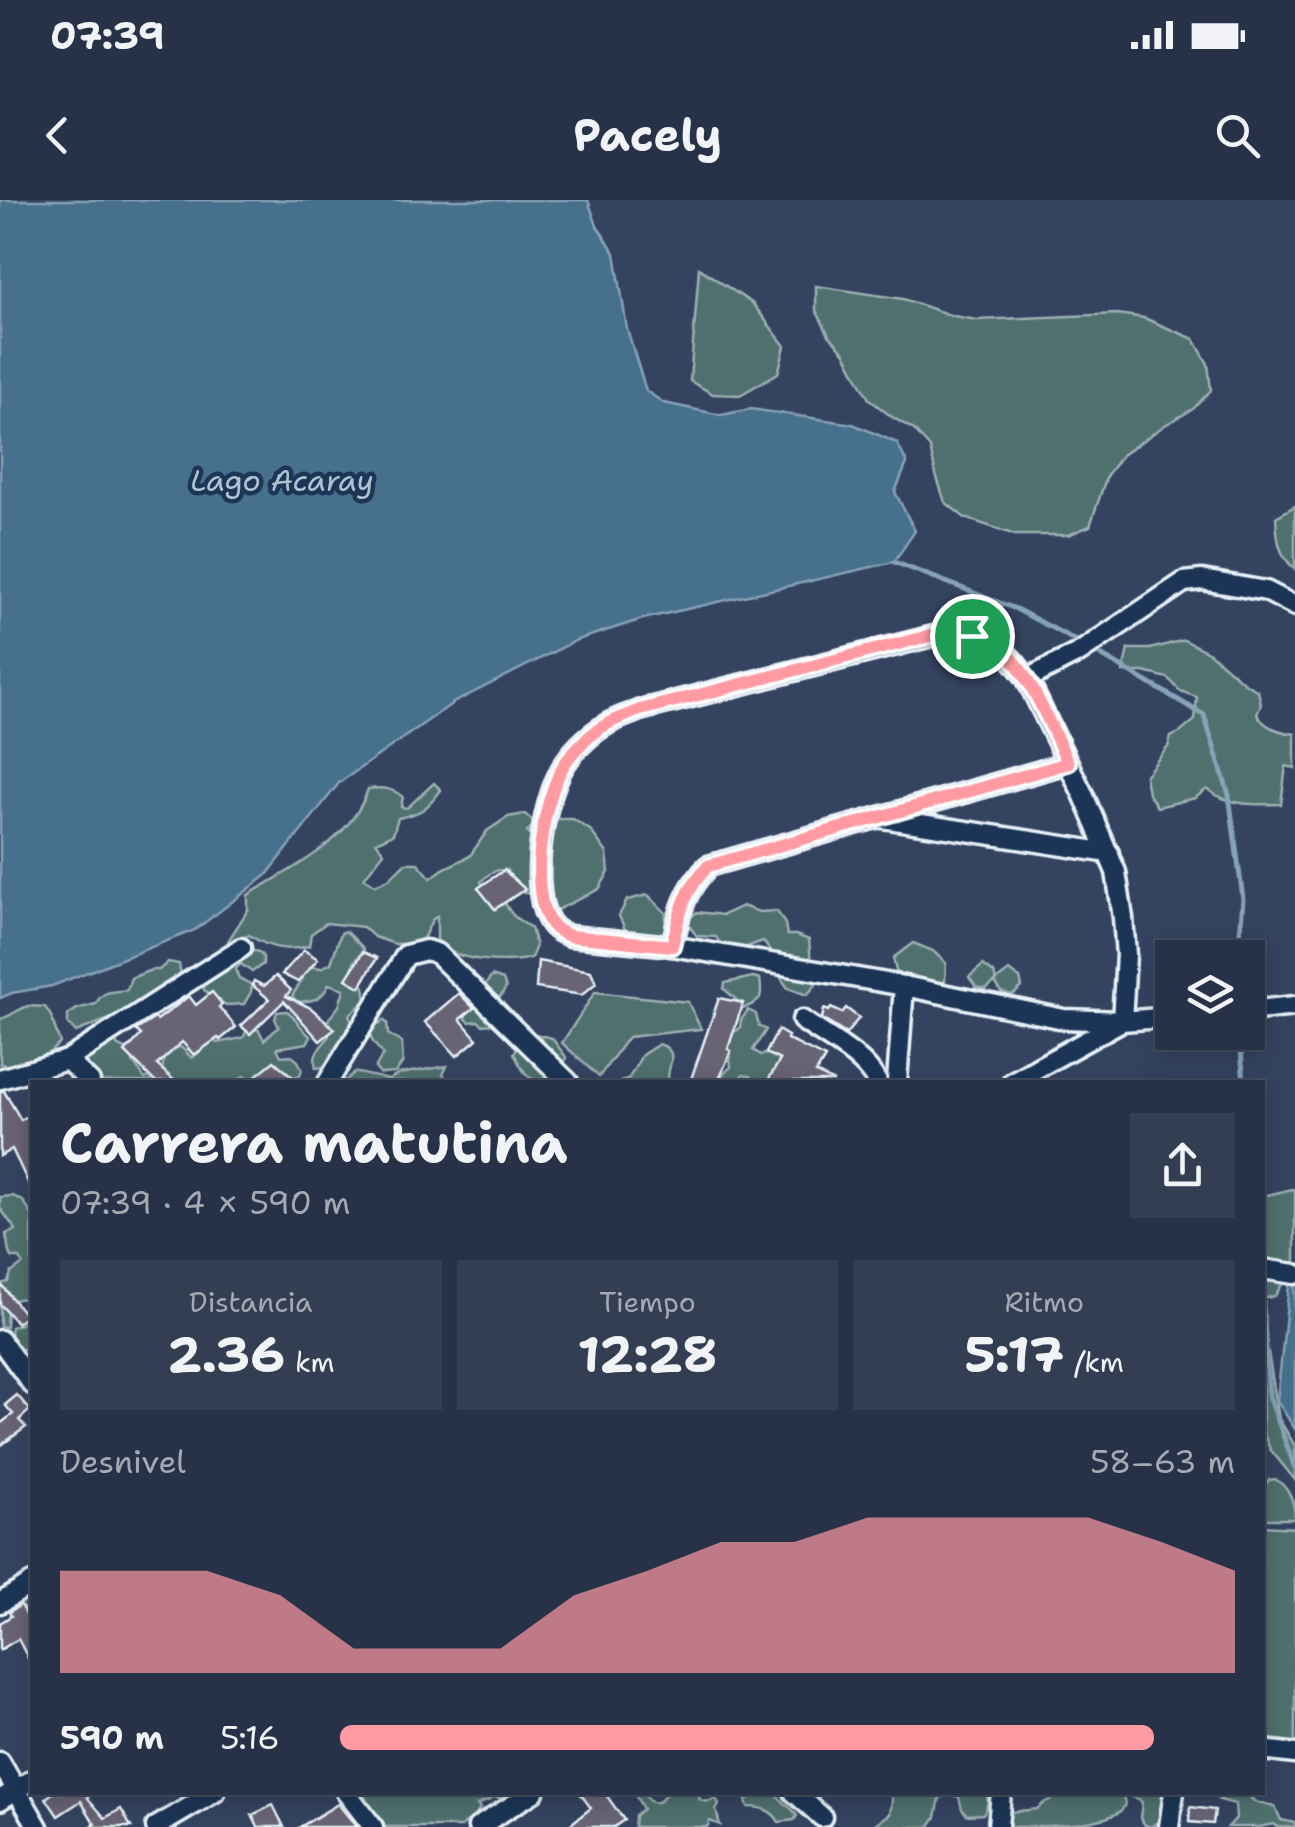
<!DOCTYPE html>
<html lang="es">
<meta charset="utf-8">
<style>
body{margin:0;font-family:"Shantell Sans",sans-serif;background:#333e52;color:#f1f3f6;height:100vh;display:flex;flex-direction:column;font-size:38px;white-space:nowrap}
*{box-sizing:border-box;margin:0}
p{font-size:32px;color:#a4aab4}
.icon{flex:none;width:55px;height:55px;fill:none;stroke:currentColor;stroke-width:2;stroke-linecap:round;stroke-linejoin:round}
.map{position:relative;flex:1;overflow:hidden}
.details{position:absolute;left:30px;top:880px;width:1235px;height:715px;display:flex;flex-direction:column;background:#273248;border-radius:0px;box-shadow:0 5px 25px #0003,0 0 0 2px #434d60}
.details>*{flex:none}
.fabs{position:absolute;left:1155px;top:740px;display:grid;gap:20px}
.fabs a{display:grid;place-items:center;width:110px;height:110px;border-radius:0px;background:#273248;box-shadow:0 5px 25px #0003,0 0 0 2px #434d60;font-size:50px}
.pin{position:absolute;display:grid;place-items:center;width:85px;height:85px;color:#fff;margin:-42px;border:5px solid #fff;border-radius:50%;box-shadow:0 2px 10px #0007}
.round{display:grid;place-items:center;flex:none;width:105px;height:105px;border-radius:0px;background:#333e52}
.overview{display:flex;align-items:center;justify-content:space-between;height:170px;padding:0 30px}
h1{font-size:55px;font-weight:700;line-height:75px}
.metrics{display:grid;grid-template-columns:repeat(3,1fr);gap:15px;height:170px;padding:10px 30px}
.metrics div{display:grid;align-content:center;border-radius:0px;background:#333e52;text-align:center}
.metrics b{font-size:50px;font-weight:700}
.metrics small{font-size:28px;font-weight:400}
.metrics p{font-size:28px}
.chart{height:280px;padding:20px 30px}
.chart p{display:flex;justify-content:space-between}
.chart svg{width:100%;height:180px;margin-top:10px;fill:#ff9aa2;opacity:.7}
ul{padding:0 30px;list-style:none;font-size:32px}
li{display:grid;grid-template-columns:160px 120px 1fr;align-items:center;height:75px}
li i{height:25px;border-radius:12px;background:#ff9aa2}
.status{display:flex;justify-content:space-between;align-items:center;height:70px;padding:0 50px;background:#273248;direction:ltr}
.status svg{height:28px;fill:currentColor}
header{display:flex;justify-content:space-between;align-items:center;height:130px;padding:0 30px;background:#273248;font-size:45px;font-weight:700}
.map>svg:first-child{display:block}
</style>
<div class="status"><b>07:39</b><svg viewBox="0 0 49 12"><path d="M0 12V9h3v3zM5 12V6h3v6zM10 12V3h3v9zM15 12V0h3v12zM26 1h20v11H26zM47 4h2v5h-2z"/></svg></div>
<header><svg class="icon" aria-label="back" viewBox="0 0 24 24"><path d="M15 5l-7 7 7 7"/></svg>Pacely<svg class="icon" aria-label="search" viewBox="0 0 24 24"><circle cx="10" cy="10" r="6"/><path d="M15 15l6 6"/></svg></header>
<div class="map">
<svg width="1295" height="1627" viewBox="0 0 1295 1627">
<rect width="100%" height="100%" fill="#344360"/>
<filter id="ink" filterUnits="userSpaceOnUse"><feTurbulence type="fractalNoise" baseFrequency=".01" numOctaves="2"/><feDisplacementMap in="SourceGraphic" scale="20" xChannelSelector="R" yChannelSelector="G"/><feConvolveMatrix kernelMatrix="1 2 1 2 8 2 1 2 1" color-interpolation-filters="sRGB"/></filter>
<g filter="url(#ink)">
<g fill="#4f6f6e" stroke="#9cb0b3" stroke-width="2.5">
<path d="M699,68L753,104L785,146L778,173L740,195L713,194L690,181Z"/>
<path d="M816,86L903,99L953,116L977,120L1118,114L1144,118L1194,139L1208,164L1211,190L1193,209L1165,225L1122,255L1107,275L1090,326L1068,335H1015L965,318L945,302L936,275L930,248L914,230L892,217L869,199L845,153L829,135L816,110Z"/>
<path d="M1295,306V369C1278,355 1277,338 1276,317Z"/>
<path d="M1184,440L1210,453L1243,482L1258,491L1261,504L1257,514C1264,528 1281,532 1295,534V568L1286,566L1281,604C1255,605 1228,606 1207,589L1195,598L1157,607L1148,593L1145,576L1168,547L1171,537L1181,532L1195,520L1197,497L1180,491L1168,478L1144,472H1123L1128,449H1150Z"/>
<path d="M434,583L441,590C427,609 422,613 398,618L393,634L376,642L384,652L364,678L375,685L389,679L405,663H418L431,678L443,669L470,656L487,631L508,617L525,614L535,623L527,632L533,638L558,619H573L590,630L607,653L609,672L599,689L551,713L530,694L514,689L508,678L507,670C495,669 489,673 481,682L488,690L503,699C511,716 515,718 531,728L536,746L531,758C511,763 469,762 449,751C448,751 438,741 437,740V716L432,720L421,743L395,744L374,737L363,727L326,723L311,734L309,746C286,752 269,748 249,735L232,745L228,741L248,710V695C292,668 351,642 368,589C382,587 392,588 403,597L401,607L407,608Z"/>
<path d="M648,695L666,713L665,731C651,738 640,735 626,731L619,716L627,700Z"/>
<path d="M742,706L759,712L777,711L785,724L787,735H796L809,740L811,763L818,782L807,795L788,788L778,774L773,755L763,741L741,749L721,745L716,737L697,736L685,721L697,712L723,715Z"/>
<path d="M346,731L364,749L353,764L352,773L364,787L366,800L349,815L354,825L330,866L316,868C312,853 320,848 329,837L328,829L324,825L339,806L344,789L329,784C322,800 313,801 297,802L292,796L302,780L303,769L307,766L321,768L331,763L341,733Z"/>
<path d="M913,743L933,751L946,763L945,781L934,787L911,781L896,771L893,758Z"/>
<path d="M250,750L259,752L263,757V764L252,772L241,764L235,769L239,778L252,785L251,792L244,804L226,805L204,790L202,784L210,775Z"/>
<path d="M168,762L179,764L182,780L127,818L106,820L76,832L68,824V815L77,809L96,804C103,789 112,793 127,790L131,778L151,770H159Z"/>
<path d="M983,765L994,773L996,781L1009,771L1020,778L1022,787L1013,795L1002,793L995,782L986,789L976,787L969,777Z"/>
<path d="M492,776L503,780L506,788L500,797L490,798L494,818L492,824L483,825L478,821L470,822L466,819L464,803C468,801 472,801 475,799C480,797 486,782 492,776Z"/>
<path d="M753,777L760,779C763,800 761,800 743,809L738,801L724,789L725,783Z"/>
<path d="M595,792L688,802L701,829L628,837L599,877L562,843Z"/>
<path d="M28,806L45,807L51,816L60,843C49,853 33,868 17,867C11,867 6,864 0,864V819C10,817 18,809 28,806Z"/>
<path d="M748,810L756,814L759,826L766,830L753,850L761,855L786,851L771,882H753L750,876L743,875L735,882H718L723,874L731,867L730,857H720L723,831H736L740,828L741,820Z"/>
<path d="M287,811C297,818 301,829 311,837L307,843L277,848L281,856L291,855L298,861L302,869L300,875L291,878L270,866L257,882L244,876L236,882H164L161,879L165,850L181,847L192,858L203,849L197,842L209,832L217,843L243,838L248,828L259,830L264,840L279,827L275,819L277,812Z"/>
<path d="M383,820L387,823L388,834L402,843L403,862L395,873L380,874L375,868L383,854C375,844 367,840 372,825L377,822L380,824Z"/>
<path d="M527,832L552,838L566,857L564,867C536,888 528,884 514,853Z"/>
<path d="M113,838L118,846L132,851L133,862L145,879L154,875L150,882H100L93,880L80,863L85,852Z"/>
<path d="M659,844C683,852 664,868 669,882H620L629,878L642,855Z"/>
<path d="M447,866L443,875L451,882L462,880L465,882H345V881L355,872L389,880L399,874Z"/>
<path d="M1292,989L1295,990V1072L1286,1078L1275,1096L1263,1099V996Z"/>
<path d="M13,996L23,1001L32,1015V1099C6,1096 7,1105 6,1127L0,1126V1084L8,1082L11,1073L23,1064L20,1058H13L9,1053L6,1034L16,1030L0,1008V997Z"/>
<path d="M32,1101V1145L21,1150C13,1143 8,1137 11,1127L21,1124L25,1104Z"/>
<path d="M1262,1136L1268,1152L1279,1219L1295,1246V1280L1270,1249L1263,1232Z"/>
<path d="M1275,1279C1289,1287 1295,1303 1295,1319H1263V1286L1269,1280Z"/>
<path d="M1262,1326L1295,1328V1542L1263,1538Z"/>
<path d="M1229,1592L1249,1593L1250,1597L1255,1602L1275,1607L1281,1620L1295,1623V1627H1277L1273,1624L1259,1627H1228L1236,1618L1235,1604L1219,1600Z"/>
<path d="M349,1593H519L504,1599L493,1597L490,1600L477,1605L480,1608L476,1615L461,1627H372Z"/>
<path d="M634,1593H644L648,1600L654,1603L660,1601L666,1593H701L699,1599C705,1603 711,1602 716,1598L719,1605L716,1610L720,1625L710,1621L707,1627H634L635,1616L643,1609Z"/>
<path d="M759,1593H776C781,1603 792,1606 797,1616L794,1620L779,1622C772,1610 762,1607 748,1607L746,1600Z"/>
<path d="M890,1593H986C989,1601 988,1607 983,1614L967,1615L962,1609L959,1597L950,1594L940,1598L936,1617L929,1627H874L875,1624L890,1614L892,1600Z"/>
<path d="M1068,1593H1120C1150,1627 1028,1627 1007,1627L1010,1612L1037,1609L1045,1602Z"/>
<path d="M1128,1593H1166L1164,1617L1151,1627L1145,1625L1140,1618L1142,1603L1139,1599L1131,1597Z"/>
</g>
<g fill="#466f8d" stroke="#87a3b8" stroke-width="2.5">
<path d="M0,0H588L597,26L615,53L627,129L646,191L664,203L721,215L751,209L853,224L897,243L907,263L895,292L915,331L894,362L643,419L577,440L453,503L339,583L266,676L195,730L52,786L12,793L0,798Z"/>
<path d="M1289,1084L1295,1086V1229L1277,1201Z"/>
</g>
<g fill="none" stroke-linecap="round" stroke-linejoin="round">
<g stroke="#87a3b8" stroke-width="5">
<path d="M894,362L1016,409L1082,444"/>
<path d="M1092,450L1204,515L1229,595L1243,699L1238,758"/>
<path d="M1239,832L1244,882"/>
<path d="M1262,1090L1269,1196L1295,1268"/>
</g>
</g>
<g fill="#686375" stroke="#e8f1f8" stroke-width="2.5">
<path d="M504,670L525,689L495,709L478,688Z"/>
<path d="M304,750L318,759L298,782L282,774Z"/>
<path d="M363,752L377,758L360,787L346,779Z"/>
<path d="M538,761L591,771L596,783L582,795L536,788Z"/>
<path d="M276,776L291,790L286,796L311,808L335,829L320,841L284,801L250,834L241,826L269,799L252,785L254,781L264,786Z"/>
<path d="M212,792L222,804L219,807L236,827L220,840L218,838L194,855L182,842L157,865L176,882H155L125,852L141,835L136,830L155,818L157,820L189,796L196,805Z"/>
<path d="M459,793L474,808L460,819L477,839L457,856L425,822Z"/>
<path d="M719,798L743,803L728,849L731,851L718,882H690Z"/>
<path d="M831,808L842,813L846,808L859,818L846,834L822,819L824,809L829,811Z"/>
<path d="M778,830L788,836L787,839L825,858L816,873L834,882H767L780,860L766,853Z"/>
<path d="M274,861L299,882H248Z"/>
<path d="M0,891H4L21,920L32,913V991L12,949L0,956Z"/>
<path d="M0,1083L26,1116L17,1123L0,1104Z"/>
<path d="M17,1195L30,1210L19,1220L26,1227L0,1246V1224L13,1214L5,1205Z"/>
<path d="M21,1405L32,1426V1466L18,1439L0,1450V1423L11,1416L9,1412Z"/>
<path d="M54,1592H94L87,1597L105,1618L121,1609L131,1627H90L95,1624L81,1601L58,1616L46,1598Z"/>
<path d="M579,1592H604L624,1620L614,1627H567L591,1608Z"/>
<path d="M338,1604L357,1627H300Z"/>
<path d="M273,1605L284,1627H258L252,1615Z"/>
<path d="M1190,1607L1215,1610L1213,1624L1189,1622Z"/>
</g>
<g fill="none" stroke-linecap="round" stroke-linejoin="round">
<defs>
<g id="minor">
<path d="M1027,479L1080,452L1184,382L1202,380L1266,391L1295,406"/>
<path d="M882,618L1109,653"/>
<path d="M672,746C680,712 684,691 708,666L1068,563"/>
<path d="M1248,811L1295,806"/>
<path d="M802,820C827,838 863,855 877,882"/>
<path d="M67,860L90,882"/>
<path d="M0,879L67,860L241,748"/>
<path d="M328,882L406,755L426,750L436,753L568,882"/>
<path d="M897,882L904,786"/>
<path d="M1012,882L1122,821L1126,755L1123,718L1116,672L1083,594L1027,479C998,438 985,436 937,435L640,510C628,515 614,519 604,526C592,533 577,547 569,558C544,588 529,683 547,717C552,728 559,732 570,736L672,746L904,786L1064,819L1122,821L1172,817"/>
<path d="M1262,1069L1295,1074"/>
<path d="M0,1140L32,1184"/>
<path d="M0,1403L32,1383"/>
<path d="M1262,1550L1295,1554"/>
<path d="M0,1562L38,1627"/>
<path d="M346,1592L373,1627"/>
<path d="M794,1592L822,1617"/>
<path d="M0,1600L32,1580"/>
<path d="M156,1627L215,1592"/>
<path d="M478,1627L534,1592"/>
<path d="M998,1627L1001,1592"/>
<path d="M1169,1627L1174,1592"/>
</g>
</defs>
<use href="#minor" stroke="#e8f1f8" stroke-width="25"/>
<use href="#minor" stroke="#1d3557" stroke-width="18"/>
</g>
</g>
<g fill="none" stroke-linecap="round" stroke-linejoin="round" filter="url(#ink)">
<defs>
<path id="route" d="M937,434C956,435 974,435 992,442C1024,456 1053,532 1068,563L708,666C684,691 680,712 672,746L570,736C559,732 552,728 547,717C529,682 544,588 569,558C577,547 592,533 604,526C614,519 628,515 640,510Z"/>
</defs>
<use href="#route" stroke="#fff" stroke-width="20"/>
<use href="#route" stroke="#ff9aa2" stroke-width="12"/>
</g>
<g text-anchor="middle" stroke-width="9" stroke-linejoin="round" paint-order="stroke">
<g font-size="30" font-style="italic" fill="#afc4d3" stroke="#1d3557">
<text x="282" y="291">Lago Acaray</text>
</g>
</g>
</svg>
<div class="fabs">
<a><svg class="icon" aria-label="layers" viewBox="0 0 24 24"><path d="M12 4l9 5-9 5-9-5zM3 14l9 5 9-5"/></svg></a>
</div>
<div class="pin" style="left:972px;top:436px;background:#1e9e55"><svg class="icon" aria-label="arrive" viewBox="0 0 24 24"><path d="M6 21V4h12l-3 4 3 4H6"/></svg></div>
<section class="details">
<div class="overview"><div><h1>Carrera matutina</h1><p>07:39 · 4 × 590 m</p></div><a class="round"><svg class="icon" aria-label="share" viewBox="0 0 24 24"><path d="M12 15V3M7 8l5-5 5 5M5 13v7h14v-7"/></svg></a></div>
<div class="metrics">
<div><p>Distancia</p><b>2.36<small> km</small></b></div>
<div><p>Tiempo</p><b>12:28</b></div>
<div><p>Ritmo</p><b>5:17<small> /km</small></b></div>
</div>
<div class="chart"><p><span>Desnivel</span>58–63 m</p>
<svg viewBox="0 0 160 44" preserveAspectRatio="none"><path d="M0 44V19L10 19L20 19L30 25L40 38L50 38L60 38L70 25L80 19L90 12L100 12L110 6L120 6L130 6L140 6L150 12L160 19V44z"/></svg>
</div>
<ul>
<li><b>590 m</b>5:16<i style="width:91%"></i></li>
</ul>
</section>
</div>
